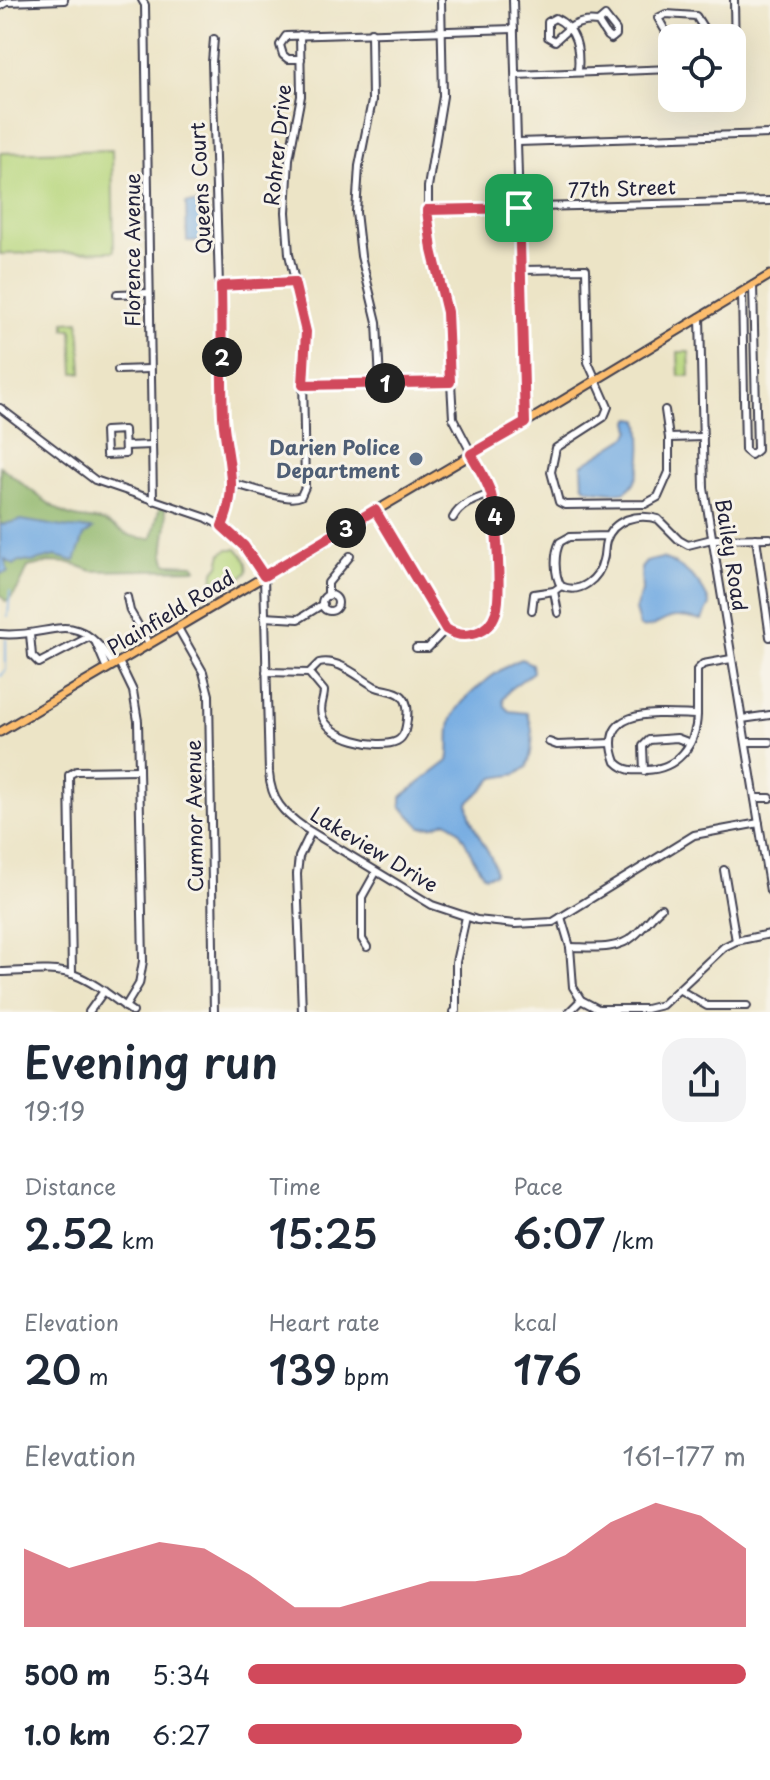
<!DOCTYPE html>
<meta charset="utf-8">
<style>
body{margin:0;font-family:"Playpen Sans",sans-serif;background:#f2f2f3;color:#1f2937;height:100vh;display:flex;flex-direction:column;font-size:30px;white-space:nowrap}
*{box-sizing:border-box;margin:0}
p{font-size:26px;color:#747a83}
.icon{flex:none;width:44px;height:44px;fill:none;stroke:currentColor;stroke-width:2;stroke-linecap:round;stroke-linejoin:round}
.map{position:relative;height:1012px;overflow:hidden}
.panel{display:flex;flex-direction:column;background:#fff;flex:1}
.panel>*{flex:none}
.fabs{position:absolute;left:658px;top:24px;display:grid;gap:16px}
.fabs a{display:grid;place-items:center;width:88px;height:88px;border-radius:16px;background:#fff;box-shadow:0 8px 32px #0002;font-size:40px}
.pin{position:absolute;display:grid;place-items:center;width:68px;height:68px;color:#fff;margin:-34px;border-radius:16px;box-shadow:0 4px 12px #0006}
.km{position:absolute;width:40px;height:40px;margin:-20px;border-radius:50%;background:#222;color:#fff;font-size:22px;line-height:40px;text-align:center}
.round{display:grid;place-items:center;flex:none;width:84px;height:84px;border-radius:24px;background:#f2f2f3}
.summary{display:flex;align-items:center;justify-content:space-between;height:136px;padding:0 24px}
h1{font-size:44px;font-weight:600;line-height:60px}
.metrics{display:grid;grid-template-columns:repeat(3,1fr);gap:12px;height:136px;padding:8px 24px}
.metrics div{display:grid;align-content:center}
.metrics b{font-size:40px;font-weight:600}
.metrics small{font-size:22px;font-weight:400}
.metrics p{font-size:22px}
.chart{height:224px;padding:16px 24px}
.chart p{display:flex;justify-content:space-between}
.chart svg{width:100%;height:144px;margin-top:8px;fill:#d1495b;opacity:.7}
ul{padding:0 24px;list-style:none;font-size:26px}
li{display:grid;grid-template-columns:128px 96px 1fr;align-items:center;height:60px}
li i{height:20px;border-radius:10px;background:#d1495b}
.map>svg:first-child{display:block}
</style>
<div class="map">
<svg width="770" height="1012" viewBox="0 0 770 1012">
<rect width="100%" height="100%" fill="#f7f3e8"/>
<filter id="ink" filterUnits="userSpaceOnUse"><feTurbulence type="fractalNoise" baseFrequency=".0125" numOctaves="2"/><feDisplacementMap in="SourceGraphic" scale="16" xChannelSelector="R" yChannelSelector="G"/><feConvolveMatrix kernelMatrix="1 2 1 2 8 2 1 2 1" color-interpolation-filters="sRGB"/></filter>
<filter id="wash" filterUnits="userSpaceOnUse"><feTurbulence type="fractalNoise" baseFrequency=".006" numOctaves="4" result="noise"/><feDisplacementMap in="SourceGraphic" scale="32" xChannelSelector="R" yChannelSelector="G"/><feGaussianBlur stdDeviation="1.8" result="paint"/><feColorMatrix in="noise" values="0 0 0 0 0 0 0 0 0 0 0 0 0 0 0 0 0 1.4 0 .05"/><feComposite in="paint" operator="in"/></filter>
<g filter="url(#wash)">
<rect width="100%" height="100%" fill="#ece4c6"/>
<g fill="#b8d77e" stroke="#6d7c5c" stroke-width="2">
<path d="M112,150L114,251L0,254V153Z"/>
<path d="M79,321L82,373H74L72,329H65V322Z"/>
<path d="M678,352H689L690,376H679Z"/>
<path d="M228,549H237C244,555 249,563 247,573L228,587L213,590L214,571L219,565L222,553Z"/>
</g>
<path fill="#92b86d" stroke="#5a6d54" stroke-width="2" d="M0,466C16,478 51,508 68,515C80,520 95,518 105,522C122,531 131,540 152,538L160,506L165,508C172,527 158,546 167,564L194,565L196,569L92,571L70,563L51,562L28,567C24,578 15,597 6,602L0,594Z"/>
<g fill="#73abe2" stroke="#4a668e" stroke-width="2">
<path d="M186,203H205L206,241H187Z"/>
<path d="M632,418L638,419L640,423C642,441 645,479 626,491C619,495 596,490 588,489L583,485L582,465L628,436L631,430L629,421Z"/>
<path d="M21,520L69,528L93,529L84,536L75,561L55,556L32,562L19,561L14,565L5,560L8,572L0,574V525Z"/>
<path d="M662,558C684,565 704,584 710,605L702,620C694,620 684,616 676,617C663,617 655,630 640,627L635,610L642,591L641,568L646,562Z"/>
<path d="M521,659L532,664L533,672L510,689L503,699L504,706L509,711L527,713C535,730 533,750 527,767L517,774L494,778L468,803C468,830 497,855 495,874L485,876C470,861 466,829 446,821L435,826L421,827L401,806V797L448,761C451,748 448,735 451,722C457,699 500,668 521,659Z"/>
</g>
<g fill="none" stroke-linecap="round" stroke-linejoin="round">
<g stroke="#73abe2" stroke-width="2">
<path d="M8,617L10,592"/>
<path d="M1,676L6,669V639"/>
</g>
</g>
</g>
<g filter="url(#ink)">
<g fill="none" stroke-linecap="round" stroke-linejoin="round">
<defs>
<g id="minor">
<path d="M142,0L145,5L153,501"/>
<path d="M513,0L525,423"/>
<path d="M0,6L7,2L64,0"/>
<path d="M666,14L696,16L706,32H666L658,18Z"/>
<path d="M371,32L372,101L359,166L356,212L361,256L377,322L380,383"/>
<path d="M706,32H734"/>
<path d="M214,39L212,62L223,413L233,479L230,500L222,526"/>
<path d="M301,59H288L283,55L280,45L286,36L514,29"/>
<path d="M732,64L735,57L734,0"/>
<path d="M578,71C580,49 577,28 555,18L548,22V37L555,41C568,28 578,19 598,22L605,16L616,30V35L611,39L607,36L598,22"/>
<path d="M516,75L672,69"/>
<path d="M518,142L770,134"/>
<path d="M427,210L770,201"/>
<path d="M521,270L586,269L588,362L608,407L604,417L556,448L551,472L559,502L565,505L645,504L658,497L669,472V438L665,410"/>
<path d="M221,286L294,282"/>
<path d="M742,292L745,450L751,455L757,450L753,285"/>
<path d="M117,294L149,293"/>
<path d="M700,317L704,488L770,891"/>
<path d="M118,370L150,369"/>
<path d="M303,385L450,382"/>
<path d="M0,408L95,480L207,518L227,529L247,550L264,576L269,773C271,800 283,813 305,828L432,905L477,920L515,924L553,922L694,835L759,823"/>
<path d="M124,430L125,454L106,455L105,431Z"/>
<path d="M669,438L703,437"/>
<path d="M125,446L152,445"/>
<path d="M232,484C251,486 286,503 301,496L305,487L303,376L306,332L289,254L286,212L289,159L301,96L300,35"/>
<path d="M375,510L446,629L459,636L473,634L489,624L498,604L494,509L488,485L453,418L447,312L428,225V187L443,96L441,0"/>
<path d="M453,518C460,504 476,499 491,494"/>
<path d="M608,536L569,537L560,542C554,553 554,575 561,586C580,595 599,579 603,560C605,554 604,548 606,541C613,519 638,513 658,519L679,540L688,545L712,539L770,538"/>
<path d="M756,538L770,637"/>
<path d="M554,591L558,613"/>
<circle cx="330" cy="603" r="8"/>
<path d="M328,596V583L350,556"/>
<path d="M127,597L130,611L149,644"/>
<path d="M532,610L534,594L554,591L561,586"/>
<path d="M264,617L299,619L323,604"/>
<path d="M178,628L203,672L209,695L214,1012"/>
<path d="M0,634C54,639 74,603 114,665"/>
<path d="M30,634L32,656L39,663L89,637"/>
<path d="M96,643L107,669"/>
<path d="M416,648H428L446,629"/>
<path d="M119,662L133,691L138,721L143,961L139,984L125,1007"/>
<path d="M266,672L309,673L319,663C338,658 358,677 374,686C383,691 395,689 402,696C408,702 408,712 407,719C406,727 405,737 397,741C378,750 327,738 322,715C319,707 324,699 324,691L309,673"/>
<path d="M697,715C696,746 677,769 646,770C633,771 625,771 616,762C595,705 661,714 697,715V670L703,664L731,659"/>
<path d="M742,719L770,715"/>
<path d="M549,742L557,745L612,743"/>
<path d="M746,742H770"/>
<path d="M644,771L643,746L649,740L677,738L690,743"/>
<path d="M755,798H770"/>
<path d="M724,870L736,941"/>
<path d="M561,917L570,947L573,987L581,1000L598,1009H646L662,1005L724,947L736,941L770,934"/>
<path d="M367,947L362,939V897L376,872"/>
<path d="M570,947C591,947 617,951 634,936C644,928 651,916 661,908"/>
<path d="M0,972C24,972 52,967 75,975C96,983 114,999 133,1012"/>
<path d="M72,974L69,775L76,771L139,770"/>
<path d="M680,990L707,1006H747"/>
<path d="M89,1012L104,991"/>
<path d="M302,1012L297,874L299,857L311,832"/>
<path d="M454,1012L456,1011V962L466,917"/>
<path d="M569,1012L581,1000"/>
</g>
<path id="major" d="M0,732L525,423L770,275"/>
</defs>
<use href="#minor" stroke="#403f50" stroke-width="10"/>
<use href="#major" stroke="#403f50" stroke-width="11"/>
<use href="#minor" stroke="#fff" stroke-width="6"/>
<use href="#major" stroke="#fcbd6e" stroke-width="7"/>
</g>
</g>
<g fill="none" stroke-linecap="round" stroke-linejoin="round" filter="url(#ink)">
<defs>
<path id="route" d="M519,208L525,423L471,454C478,467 487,480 491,494C496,512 502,595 496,612C489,634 464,641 446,629L375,510L264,576L244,546L222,526C240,484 226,458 223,416C221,373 222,329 221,286L294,282L306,332L303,385L450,382L447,312L432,250L427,210Z"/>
</defs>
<use href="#route" stroke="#fff" stroke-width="16"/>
<use href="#route" stroke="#d1495b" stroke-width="10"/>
</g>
<circle fill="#5c6f8a" stroke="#f7f3e8" stroke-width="3" cx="416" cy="459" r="8"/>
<g text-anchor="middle" stroke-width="6" stroke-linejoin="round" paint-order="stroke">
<g font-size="20" fill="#22223b" stroke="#f7f3e8">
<text transform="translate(278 145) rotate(-84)" y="7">Rohrer Drive</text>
<text transform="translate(201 188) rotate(-93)" y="7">Queens Court</text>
<text transform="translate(622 189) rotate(-2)" y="7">77th Street</text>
<text transform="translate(133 250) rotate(-90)" y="7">Florence Avenue</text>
<text transform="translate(731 555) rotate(81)" y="7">Bailey Road</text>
<text transform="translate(171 613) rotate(-31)" y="7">Plainfield Road</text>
<text transform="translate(195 816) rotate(-91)" y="7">Cumnor Avenue</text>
<text transform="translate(374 850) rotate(31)" y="7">Lakeview Drive</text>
</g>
<g font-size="20" font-weight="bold" fill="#4e5e75" stroke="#f7f3e8" text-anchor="end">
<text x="400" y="455">Darien Police<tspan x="400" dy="23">Department</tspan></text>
</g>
</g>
</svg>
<div class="fabs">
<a><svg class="icon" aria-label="locate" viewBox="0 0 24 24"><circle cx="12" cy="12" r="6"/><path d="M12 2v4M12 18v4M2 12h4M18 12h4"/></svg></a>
</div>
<div class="pin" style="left:519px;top:208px;background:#1e9e55"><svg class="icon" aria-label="arrive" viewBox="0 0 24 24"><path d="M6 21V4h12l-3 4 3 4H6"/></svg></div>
<b class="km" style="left:385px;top:383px">1</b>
<b class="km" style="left:222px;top:357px">2</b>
<b class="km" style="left:346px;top:528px">3</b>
<b class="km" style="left:495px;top:516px">4</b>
</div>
<section class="panel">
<div class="summary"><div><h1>Evening run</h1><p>19:19</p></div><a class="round"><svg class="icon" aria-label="share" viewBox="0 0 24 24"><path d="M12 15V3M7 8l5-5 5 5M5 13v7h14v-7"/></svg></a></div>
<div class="metrics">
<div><p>Distance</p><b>2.52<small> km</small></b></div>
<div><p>Time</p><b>15:25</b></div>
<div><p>Pace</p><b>6:07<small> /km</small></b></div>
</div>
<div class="metrics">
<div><p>Elevation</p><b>20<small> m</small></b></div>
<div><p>Heart rate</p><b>139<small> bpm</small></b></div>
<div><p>kcal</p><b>176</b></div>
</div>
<div class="chart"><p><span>Elevation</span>161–177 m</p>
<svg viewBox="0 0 160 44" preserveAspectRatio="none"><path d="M0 44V20L10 26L20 22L30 18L40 20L50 28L60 38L70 38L80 34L90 30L100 30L110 28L120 22L130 12L140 6L150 10L160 20V44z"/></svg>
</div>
<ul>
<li><b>500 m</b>5:34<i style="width:100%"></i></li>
<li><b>1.0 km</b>6:27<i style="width:55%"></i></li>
</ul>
</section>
